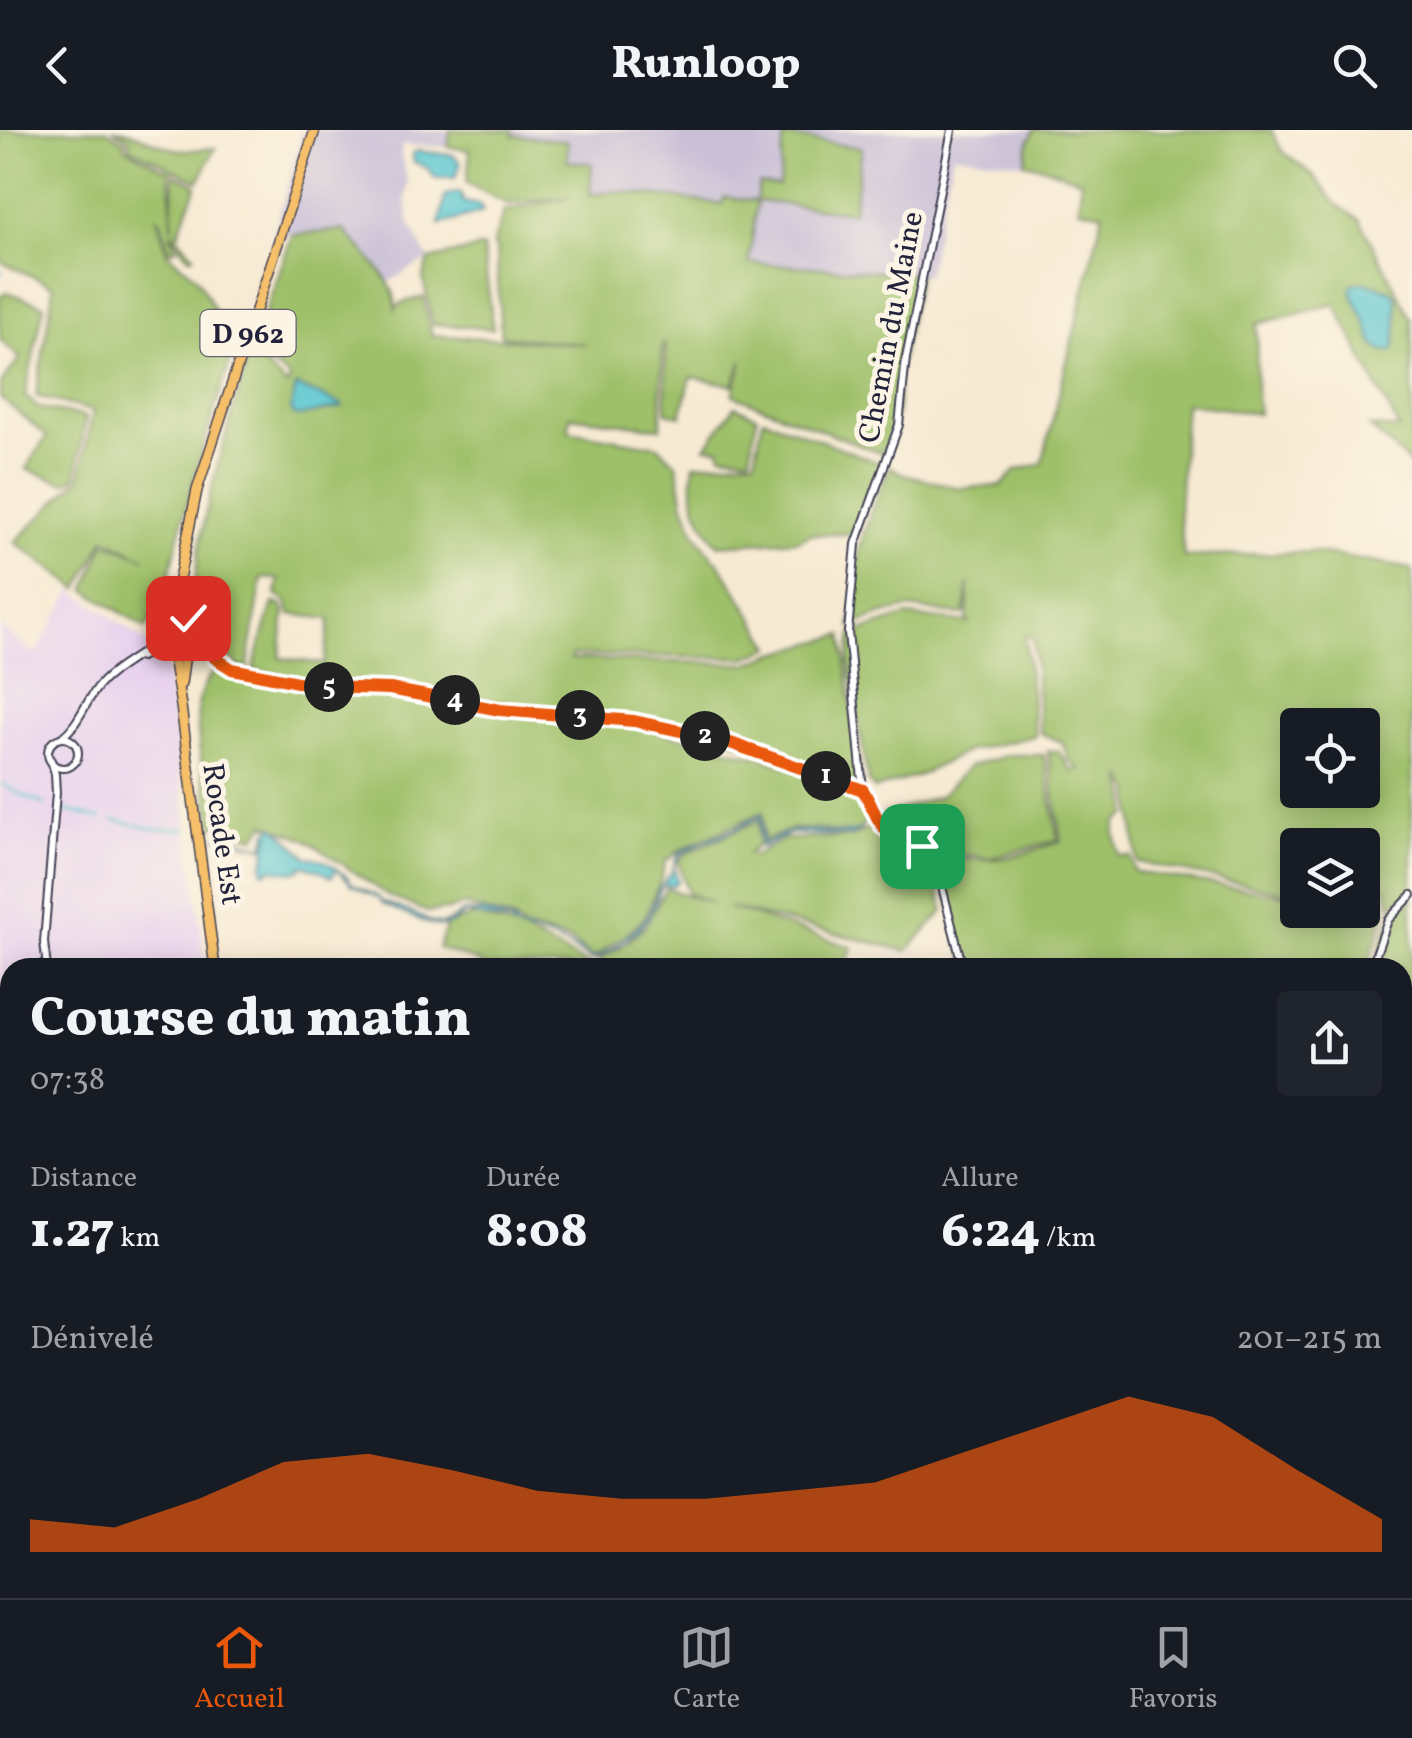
<!DOCTYPE html>
<html lang="fr">
<meta charset="utf-8">
<style>
body{margin:0;font-family:Vollkorn,serif;background:#20242c;color:#f1f3f6;height:100vh;display:flex;flex-direction:column;font-size:38px;white-space:nowrap}
*{box-sizing:border-box;margin:0}
p{font-size:32px;color:#9ea1a6}
.icon{flex:none;width:55px;height:55px;fill:none;stroke:currentColor;stroke-width:2;stroke-linecap:round;stroke-linejoin:round}
.map{position:relative;flex:1;overflow:hidden}
.sheet{position:absolute;left:0px;top:828px;width:1412px;height:642px;display:flex;flex-direction:column;background:#171b24;border-radius:30px 30px 0 0;box-shadow:0 5px 25px #0003}
.sheet>*{flex:none}
.tools{position:absolute;left:1280px;top:578px;display:grid;gap:20px}
.tools a{display:grid;place-items:center;width:100px;height:100px;border-radius:10px;background:#171b24;box-shadow:0 5px 25px #0003;font-size:50px}
.pin{position:absolute;display:grid;place-items:center;width:85px;height:85px;color:#fff;margin:-42px;border-radius:20px;box-shadow:0 5px 15px #0006}
.km{position:absolute;width:50px;height:50px;margin:-25px;border-radius:50%;background:#222;color:#fff;font-size:28px;line-height:50px;text-align:center}
.round{display:grid;place-items:center;flex:none;width:105px;height:105px;border-radius:10px;background:#20242c}
.summary{display:flex;align-items:center;justify-content:space-between;height:170px;padding:0 30px}
h1{font-size:55px;font-weight:800;line-height:75px}
.stats{display:grid;grid-template-columns:repeat(3,1fr);gap:15px;height:170px;padding:10px 30px}
.stats div{display:grid;align-content:center}
.stats b{font-size:50px;font-weight:800}
.stats small{font-size:28px;font-weight:400}
.stats p{font-size:28px}
.chart{height:280px;padding:20px 30px}
.chart p{display:flex;justify-content:space-between}
.chart svg{width:100%;height:180px;margin-top:10px;fill:#ea580c;opacity:.7}
header{display:flex;justify-content:space-between;align-items:center;height:130px;padding:0 30px;background:#171b24;font-size:45px;font-weight:800}
.menu{display:flex;justify-content:space-around;align-items:center;height:140px;border-top:2px solid #363941;background:#171b24;font-size:28px;color:#9ea1a6}
.menu a{display:grid;justify-items:center;gap:5px}
.menu .on{color:#ea580c}
.map>svg:first-child{display:block}
</style>
<header><svg class="icon" aria-label="back" viewBox="0 0 24 24"><path d="M15 5l-7 7 7 7"/></svg>Runloop<svg class="icon" aria-label="search" viewBox="0 0 24 24"><circle cx="10" cy="10" r="6"/><path d="M15 15l6 6"/></svg></header>
<div class="map">
<svg width="1412" height="1468" viewBox="0 0 1412 1468">
<rect width="100%" height="100%" fill="#fcf5e5"/>
<filter id="ink" filterUnits="userSpaceOnUse"><feTurbulence type="fractalNoise" baseFrequency=".01" numOctaves="2"/><feDisplacementMap in="SourceGraphic" scale="20" xChannelSelector="R" yChannelSelector="G"/><feConvolveMatrix kernelMatrix="1 2 1 2 8 2 1 2 1" color-interpolation-filters="sRGB"/></filter>
<filter id="wash" filterUnits="userSpaceOnUse"><feTurbulence type="fractalNoise" baseFrequency=".0048" numOctaves="4" result="noise"/><feDisplacementMap in="SourceGraphic" scale="40" xChannelSelector="R" yChannelSelector="G"/><feGaussianBlur stdDeviation="2.25" result="paint"/><feColorMatrix in="noise" values="0 0 0 0 0 0 0 0 0 0 0 0 0 0 0 0 0 1.4 0 .05"/><feComposite in="paint" operator="in"/></filter>
<g filter="url(#wash)">
<rect width="100%" height="100%" fill="#f7ead3"/>
<path fill="#e8d2ee" d="M73,460L148,513L165,531L206,837L10,838V1224L4,1221L8,1213L0,1208V497L36,524Z"/>
<g fill="#c9bfd7">
<path d="M304,0H450L448,17L402,15L401,24L408,51L406,69L410,94L429,130L417,135L389,152L343,101L273,106Z"/>
<path d="M513,0H1034L1029,11L1025,33L953,24L927,145L749,134L756,71L725,67L723,74L617,61L589,64L567,31L513,5Z"/>
</g>
<g fill="#9ec069" stroke="#607152" stroke-width="2.5" fill-rule="evenodd">
<path d="M0,0H106L126,12L124,17L166,40L167,36L129,17L130,10L114,0C135,0 151,13 171,18C185,22 200,19 215,18L199,51L172,39L170,42L172,99L174,44L197,55L177,106L194,126L189,127L174,108L173,103L170,104L176,118L169,121L161,91L157,88L168,124L196,146L235,218C205,305 179,395 161,486L155,484L146,498L86,460L105,412L145,428L105,408L79,459L15,412L80,348L93,281L36,266L54,156L3,133L0,129Z"/>
<path d="M450,0H513V5L568,11L567,31L592,34L590,64L617,61L722,74L724,67L756,71L759,54L779,56L784,6L862,18L853,82L757,71L749,133L919,144L899,240L898,280L883,324L733,265L743,230L733,255L691,247L681,286L666,282L665,212L662,220L661,298L570,286L569,301L658,316L677,334L684,374L695,403L714,429L718,431L772,517L745,528L572,525L571,529L747,534L772,524L843,505L861,655L721,606L650,591L364,555L317,553L253,539L273,473L279,474L285,481L280,528L324,534L330,489L290,484L287,472L276,465L279,449L262,448L247,540L323,562L444,568L575,591L632,595L764,628L856,661L866,672L868,690L857,701L841,703L819,699H792L764,711L763,682L681,719L665,732L662,747L645,787L624,806L593,828L569,810L528,800L526,802L513,789L463,775L448,780L427,782L389,766L304,708L265,694L255,707L212,695C207,662 192,597 200,566C204,552 212,542 223,534L246,540C232,531 218,521 210,507C202,495 204,490 193,478C197,390 226,307 250,222L287,256L290,248L252,221L292,105L344,100C360,119 400,153 395,179L402,173L423,167L432,205L586,214L501,206L496,118L493,115L504,81L570,67L507,74L467,53L470,20L448,17Z"/>
<path d="M1034,0H1271L1282,21L1315,47L1335,73L1360,90L1412,190V336L1370,297L1399,299L1335,174L1257,194L1256,265L1258,284L1185,273L1179,381L1184,427L1313,422L1412,439V760L1392,776L1386,758L1363,762L1362,715H1298L1297,765L1137,732L1131,661L1123,645L1127,665L1128,685L1117,692L1115,703L1119,726H1130L1135,742L1297,767L1298,780H1362L1363,768L1383,763L1386,783L1367,837H967L941,734L943,727C994,734 1014,728 1061,711L1048,621H1058L1072,641L1080,639L1069,630L1062,612L1040,603L1033,507L1025,506L1035,606L967,621L920,645L875,659L868,652L849,531L852,504L907,486L971,493L967,491L969,452L964,485L909,478L883,484L851,496L860,416L872,378L890,336L903,344L959,358L1001,356L1016,340L1042,334L1103,83L1079,78L1081,50L1042,36L1025,33L1029,11ZM1298,595H1362V660H1298Z"/>
<path d="M483,117L493,199L433,194L423,149L429,130Z"/>
<path d="M7,162L44,175L25,266L39,278L86,287L76,347L65,353L26,339L47,306L0,268V255L20,228L0,210V166Z"/>
<path d="M735,276L757,286L750,327L721,324L720,318L706,317Z"/>
<path d="M763,288L882,334L855,404H810L798,410L718,415C698,388 689,368 694,334L755,329Z"/>
<path d="M1009,625H1044L1058,710L991,728L951,723L908,708L885,695L884,685L940,666L969,636Z"/>
<path d="M759,690L758,716L748,723L754,726L784,709L852,707L875,695L899,712L922,721L933,733L937,758L944,781L907,821L728,777L852,817L846,837L608,838L598,830L627,813L646,795L666,758L712,773L688,763L678,730L691,721Z"/>
<path d="M1412,768V1033L1403,1046L1412,1114V1332L1402,1328V838H1376C1383,806 1386,790 1412,768Z"/>
<path d="M475,785L515,798L593,837H481V833L438,818L447,795Z"/>
<path d="M9,1352L10,1460H52L53,1463L48,1468H0V1353Z"/>
<path d="M1412,1394V1468H1394L1383,1460H1402L1403,1410Z"/>
<path d="M75,1460H225L237,1468H66Z"/>
</g>
<g fill="#59c6d0" stroke="#3e7486" stroke-width="2.5">
<path d="M417,21L453,25L461,33L455,48H435L427,38L414,32L412,24Z"/>
<path d="M460,62L464,72L480,75L483,82L440,95L445,65Z"/>
<path d="M1364,152L1390,160L1396,166C1397,178 1398,212 1393,221H1382L1374,215L1366,192L1353,166L1351,159L1353,154Z"/>
<path d="M296,256L341,274L342,277L298,286L293,284L291,278Z"/>
<path d="M761,684L763,715C773,709 783,703 795,701C821,698 836,709 862,699L850,706L791,703L761,717L760,686L732,701L705,711L679,725L674,737L678,751L672,756L663,755C657,764 655,776 649,785C636,807 612,818 592,831C585,825 564,813 555,810C541,804 526,803 513,797L512,793L465,783C459,787 452,795 444,796C432,798 397,779 383,774L381,771C390,775 402,778 412,783C437,794 439,802 463,782L485,783L514,792L516,798C544,806 571,812 592,830L619,815L648,787L659,759L672,742L678,724L694,715L732,700Z"/>
<path d="M275,696L307,727C327,728 337,739 350,752C358,759 371,764 380,768L351,754L348,747L337,740L331,747L319,740L302,735L300,740L292,742L269,739L267,742H264L262,735L265,729L269,702L265,717L214,706L264,716C266,707 266,701 275,696Z"/>
<path d="M1402,1137L1412,1151V1222L1403,1219Z"/>
</g>
<g fill="none" stroke-linecap="round" stroke-linejoin="round">
<g stroke="#59c6d0" stroke-width="2.5">
<path d="M0,141L3,143"/>
<path d="M2,653L19,664L46,675"/>
<path d="M62,679L101,689"/>
<path d="M114,690L155,699H186"/>
</g>
</g>
</g>
<g filter="url(#ink)">
<g fill="none" stroke-linecap="round" stroke-linejoin="round">
<defs>
<g id="tertiary">
<path d="M952,0L906,228L899,295L856,414L848,502L863,660L879,695L886,701L922,716L934,726L963,838"/>
<path d="M199,506L215,527"/>
<path d="M192,520L204,523L232,539L322,557L412,562L500,579L613,588L696,604L745,617L863,660"/>
<path d="M140,527L164,518"/>
<path d="M61,608C81,593 86,568 103,551C120,534 143,525 160,508"/>
<circle cx="63" cy="623" r="15"/>
<path d="M33,838L41,835L47,838L44,812L56,663L55,644L51,630"/>
<path d="M1371,838L1388,790L1412,765"/>
<path d="M0,1094L10,1084"/>
<path d="M738,1468L739,1460"/>
<path d="M1133,1468L1137,1460"/>
</g>
<g id="primary">
<circle cx="179" cy="506" r="19"/>
<path d="M171,488L197,360L315,0"/>
<path d="M169,523L174,532L181,576L215,838"/>
<path d="M181,554L185,524"/>
<path d="M0,1261L10,1269"/>
<path d="M243,1460L253,1468"/>
<path d="M56,1468L65,1460"/>
</g>
</defs>
<use href="#tertiary" stroke="#424052" stroke-width="10"/>
<use href="#primary" stroke="#424052" stroke-width="12"/>
<use href="#tertiary" stroke="#fff" stroke-width="6"/>
<use href="#primary" stroke="#f6c06b" stroke-width="9"/>
</g>
</g>
<g fill="none" stroke-linecap="round" stroke-linejoin="round" filter="url(#ink)">
<defs>
<path id="route" d="M188,488L196,496L198,506L215,528L232,539L322,557L390,559L500,580L634,591L722,610L863,660C885,700 875,699 922,716"/>
</defs>
<use href="#route" stroke="#fff" stroke-width="20"/>
<use href="#route" stroke="#ea580c" stroke-width="12"/>
</g>
<g text-anchor="middle" stroke-width="10" stroke-linejoin="round" paint-order="stroke">
<rect fill="#fcf5e5" stroke="#63616e" stroke-width="2.5" x="200.5" y="180" width="95" height="46" rx="8"/>
<g font-size="28" font-weight="bold" fill="#22223b">
<text x="248" y="213">D 962</text>
</g>
<g font-size="30" fill="#22223b" stroke="#fcf5e5">
<text transform="translate(890 197) rotate(-79)" y="10">Chemin du Maine</text>
<text transform="translate(223 704) rotate(82)" y="10">Rocade Est</text>
</g>
</g>
</svg>
<div class="tools">
<a><svg class="icon" aria-label="locate" viewBox="0 0 24 24"><circle cx="12" cy="12" r="6"/><path d="M12 2v4M12 18v4M2 12h4M18 12h4"/></svg></a>
<a><svg class="icon" aria-label="layers" viewBox="0 0 24 24"><path d="M12 4l9 5-9 5-9-5zM3 14l9 5 9-5"/></svg></a>
</div>
<div class="pin" style="left:922px;top:716px;background:#1e9e55"><svg class="icon" aria-label="arrive" viewBox="0 0 24 24"><path d="M6 21V4h12l-3 4 3 4H6"/></svg></div>
<div class="pin" style="left:188px;top:488px;background:#d93025"><svg class="icon" aria-label="check" viewBox="0 0 24 24"><path d="M5 12l5 5 9-10"/></svg></div>
<b class="km" style="left:826px;top:646px">1</b>
<b class="km" style="left:705px;top:606px">2</b>
<b class="km" style="left:580px;top:585px">3</b>
<b class="km" style="left:455px;top:570px">4</b>
<b class="km" style="left:329px;top:557px">5</b>
<section class="sheet">
<div class="summary"><div><h1>Course du matin</h1><p>07:38</p></div><a class="round"><svg class="icon" aria-label="share" viewBox="0 0 24 24"><path d="M12 15V3M7 8l5-5 5 5M5 13v7h14v-7"/></svg></a></div>
<div class="stats">
<div><p>Distance</p><b>1.27<small> km</small></b></div>
<div><p>Durée</p><b>8:08</b></div>
<div><p>Allure</p><b>6:24<small> /km</small></b></div>
</div>
<div class="chart"><p><span>Dénivelé</span>201–215 m</p>
<svg viewBox="0 0 160 44" preserveAspectRatio="none"><path d="M0 44V36L10 38L20 31L30 22L40 20L50 24L60 29L70 31L80 31L90 29L100 27L110 20L120 13L130 6L140 11L150 24L160 36V44z"/></svg>
</div>
</section>
</div>
<nav class="menu">
<a class="on"><svg class="icon" aria-label="home" viewBox="0 0 24 24"><path d="M3 11l9-7 9 7M6 9v11h12V9"/></svg>Accueil</a>
<a><svg class="icon" aria-label="map" viewBox="0 0 24 24"><path d="M3 6l6-2 6 2 6-2v14l-6 2-6-2-6 2zM9 4v14M15 6v14"/></svg>Carte</a>
<a><svg class="icon" aria-label="saved" viewBox="0 0 24 24"><path d="M7 4h10v16l-5-4-5 4z"/></svg>Favoris</a>
</nav>
